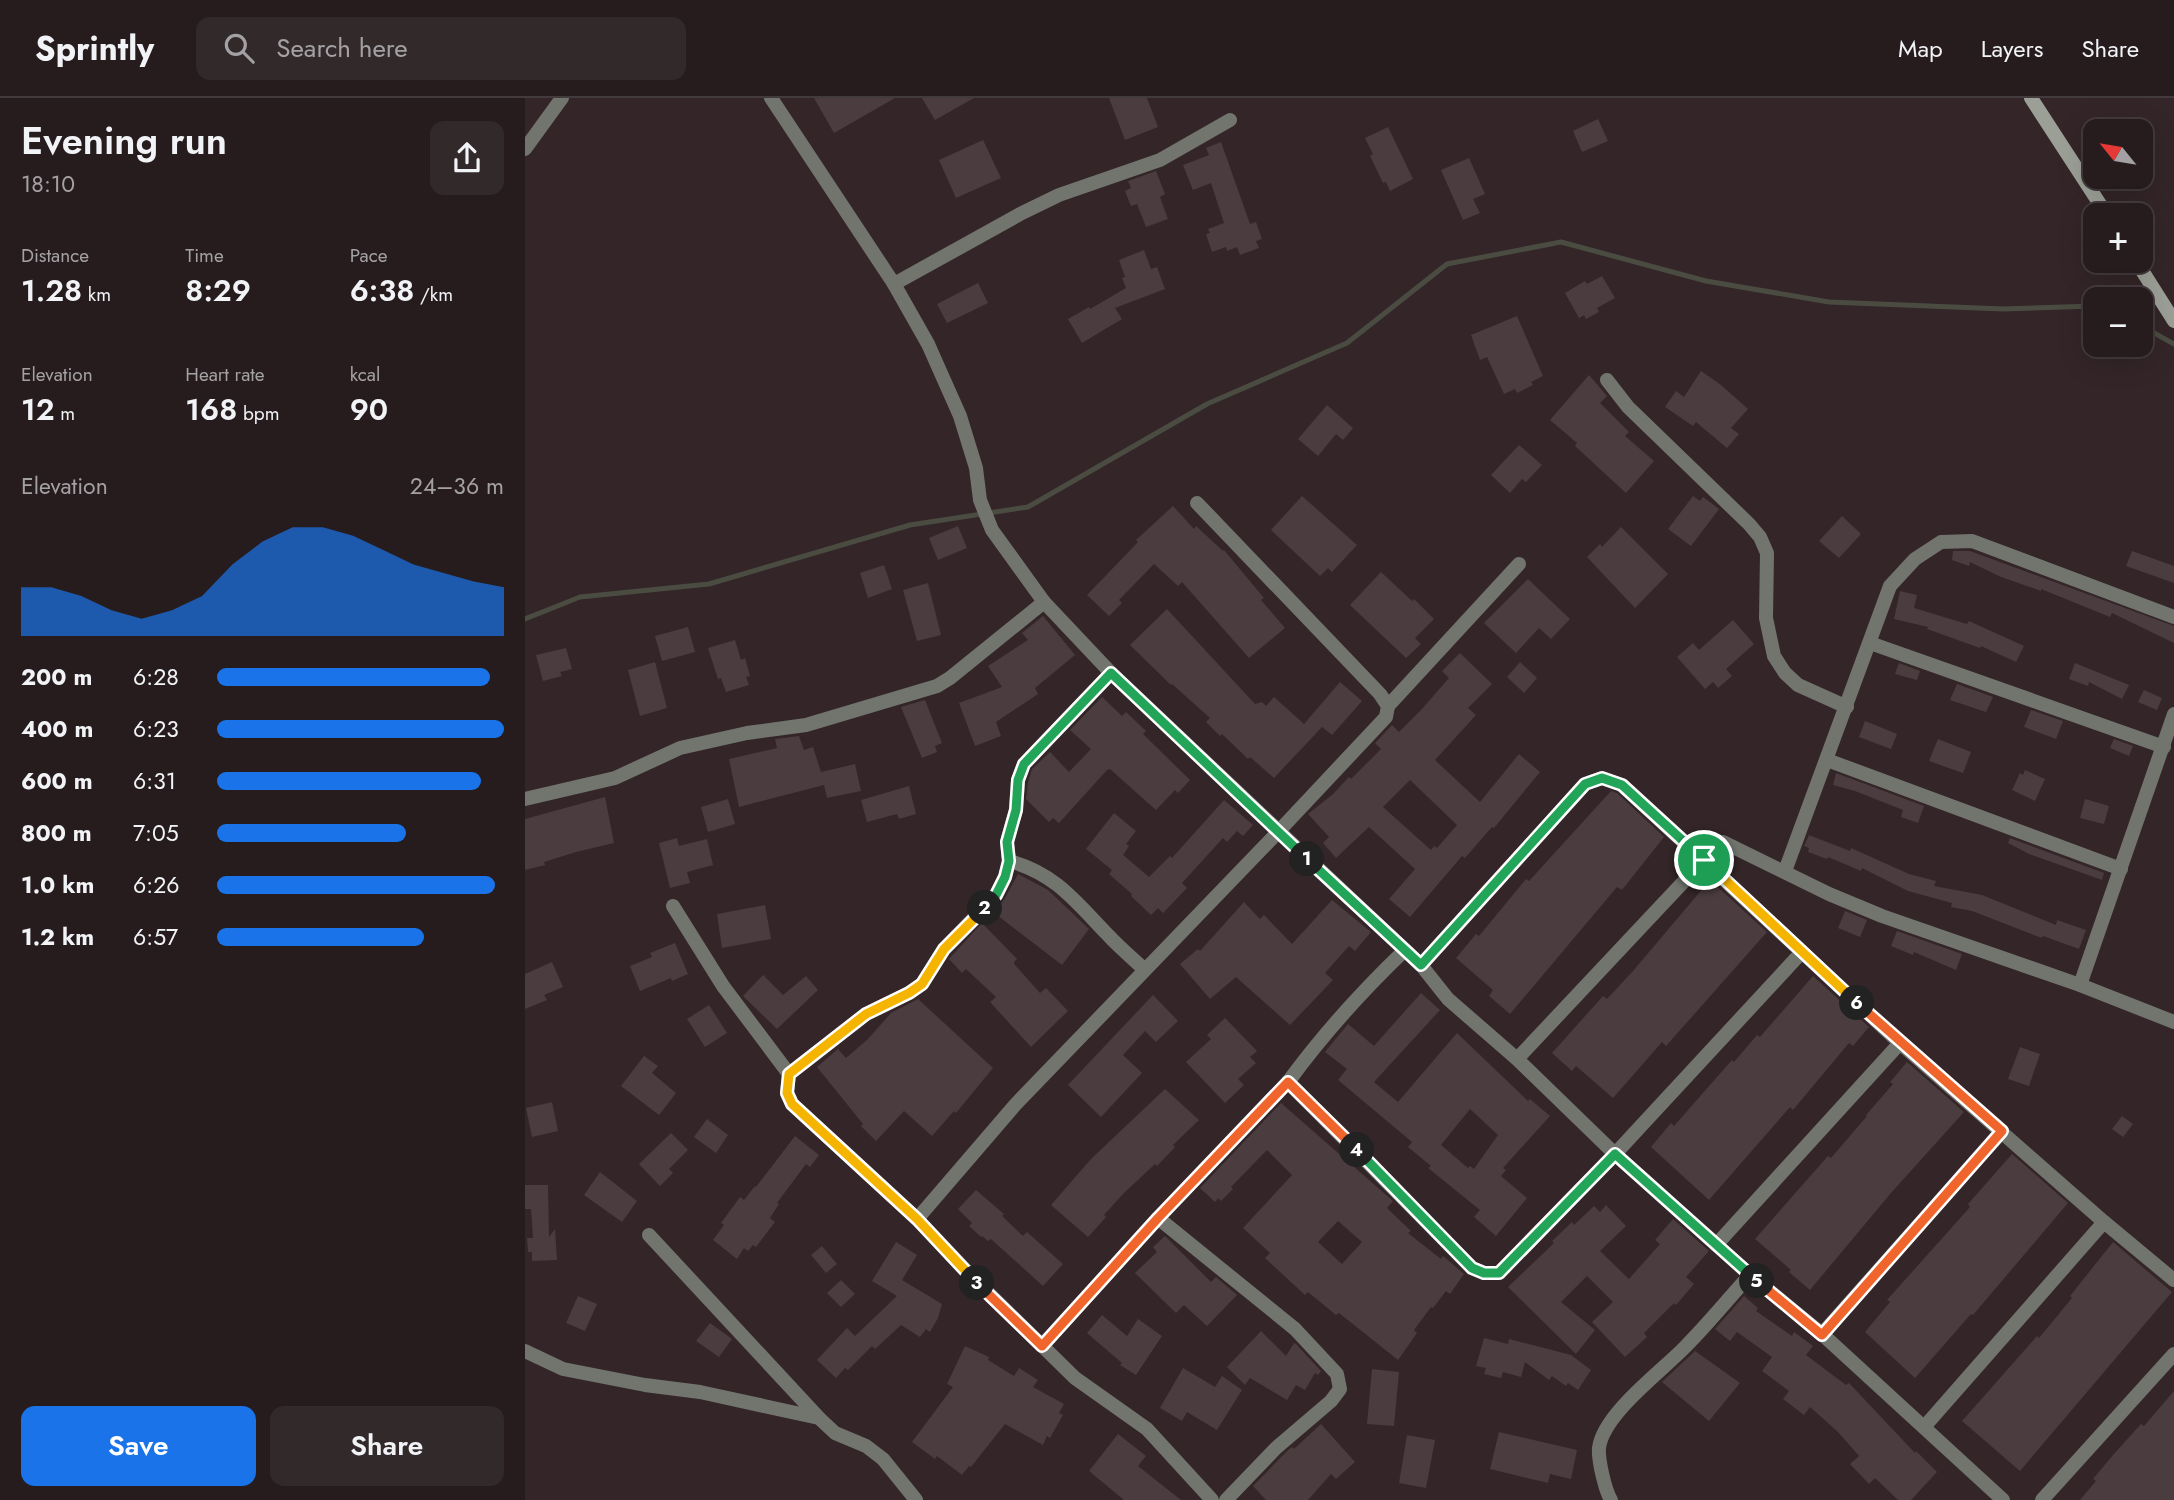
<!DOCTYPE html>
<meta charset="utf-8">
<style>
body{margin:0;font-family:Jost,sans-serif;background:#32292b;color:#f1f3f6;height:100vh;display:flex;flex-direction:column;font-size:26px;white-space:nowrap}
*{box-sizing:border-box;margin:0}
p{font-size:23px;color:#a4a1a4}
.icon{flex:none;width:38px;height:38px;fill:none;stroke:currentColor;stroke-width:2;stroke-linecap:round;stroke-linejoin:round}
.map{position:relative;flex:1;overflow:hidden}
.sheet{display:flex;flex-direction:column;background:#261c1e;width:525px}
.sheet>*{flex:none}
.needle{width:46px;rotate:300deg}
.fabs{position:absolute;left:1558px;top:21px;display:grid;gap:14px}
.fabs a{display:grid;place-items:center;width:70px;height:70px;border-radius:14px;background:#261c1e;box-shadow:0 7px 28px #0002,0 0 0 2px #423a3c;font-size:35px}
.pin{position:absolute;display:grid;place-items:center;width:60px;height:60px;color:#fff;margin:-30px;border:4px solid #fff;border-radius:50%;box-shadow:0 2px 7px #0007}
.km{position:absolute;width:35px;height:35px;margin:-18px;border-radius:50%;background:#222;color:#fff;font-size:19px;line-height:35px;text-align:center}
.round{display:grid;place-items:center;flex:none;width:74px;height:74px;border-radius:14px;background:#32292b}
.headline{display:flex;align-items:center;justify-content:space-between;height:119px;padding:0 21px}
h1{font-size:38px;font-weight:600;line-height:52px}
.stats{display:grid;grid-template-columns:repeat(3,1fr);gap:10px;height:119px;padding:7px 21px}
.stats div{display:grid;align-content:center}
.stats b{font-size:30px;font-weight:600}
.stats small{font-size:19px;font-weight:400}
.stats p{font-size:19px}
.chart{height:196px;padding:14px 21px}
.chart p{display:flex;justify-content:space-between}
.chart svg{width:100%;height:126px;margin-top:7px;fill:#1a73e8;opacity:.7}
.action{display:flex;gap:14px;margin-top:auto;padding:14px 21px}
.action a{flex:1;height:80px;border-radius:14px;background:#1a73e8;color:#fff;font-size:28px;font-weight:600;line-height:80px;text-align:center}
.action a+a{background:#32292b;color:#f1f3f6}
ul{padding:0 21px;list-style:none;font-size:23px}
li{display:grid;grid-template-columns:112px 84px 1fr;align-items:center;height:52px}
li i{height:18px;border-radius:9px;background:#1a73e8}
header{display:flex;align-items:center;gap:42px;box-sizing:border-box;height:98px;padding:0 35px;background:#261c1e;border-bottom:2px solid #423a3c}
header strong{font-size:33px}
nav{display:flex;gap:38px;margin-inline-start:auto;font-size:24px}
.search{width:490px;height:63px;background:#32292b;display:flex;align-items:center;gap:18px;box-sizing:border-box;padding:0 24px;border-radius:14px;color:#a4a1a4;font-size:26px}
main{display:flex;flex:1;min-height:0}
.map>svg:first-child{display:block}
</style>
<header>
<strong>Sprintly</strong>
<div class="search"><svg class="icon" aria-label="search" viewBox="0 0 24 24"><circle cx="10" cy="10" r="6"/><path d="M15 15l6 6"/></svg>Search here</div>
<nav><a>Map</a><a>Layers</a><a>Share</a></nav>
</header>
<main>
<section class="sheet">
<div class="headline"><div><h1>Evening run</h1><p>18:10</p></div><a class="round"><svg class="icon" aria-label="share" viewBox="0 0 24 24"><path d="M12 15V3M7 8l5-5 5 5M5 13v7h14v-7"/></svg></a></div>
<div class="stats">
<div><p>Distance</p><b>1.28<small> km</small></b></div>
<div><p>Time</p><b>8:29</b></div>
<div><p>Pace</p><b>6:38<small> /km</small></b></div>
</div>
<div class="stats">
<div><p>Elevation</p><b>12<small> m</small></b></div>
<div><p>Heart rate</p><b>168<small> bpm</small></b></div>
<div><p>kcal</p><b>90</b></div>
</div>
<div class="chart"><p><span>Elevation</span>24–36 m</p>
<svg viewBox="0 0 160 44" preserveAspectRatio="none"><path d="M0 44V27L10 27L20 30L30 35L40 38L50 35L60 30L70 19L80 11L90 6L100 6L110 9L120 14L130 19L140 22L150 25L160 27V44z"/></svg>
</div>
<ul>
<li><b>200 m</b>6:28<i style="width:95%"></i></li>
<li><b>400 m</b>6:23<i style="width:100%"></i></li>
<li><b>600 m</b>6:31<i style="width:92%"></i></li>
<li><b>800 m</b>7:05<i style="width:66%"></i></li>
<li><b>1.0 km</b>6:26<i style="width:97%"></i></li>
<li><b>1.2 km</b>6:57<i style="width:72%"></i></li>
</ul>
<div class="action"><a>Save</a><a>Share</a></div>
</section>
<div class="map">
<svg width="1649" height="1402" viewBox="0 0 1649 1402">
<rect width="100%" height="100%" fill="#332528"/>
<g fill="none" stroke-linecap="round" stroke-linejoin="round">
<g stroke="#4a4c41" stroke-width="5">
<path d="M1615,227L1649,246"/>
<path d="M0,521L55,499L184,486L385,427L503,409L682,306L822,245L922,166L1036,144L1181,183L1304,204L1478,211L1570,208"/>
</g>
</g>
<g fill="#4b3c3f" fill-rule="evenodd">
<path d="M289,0H370L309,35Z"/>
<path d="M397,0H449L410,22Z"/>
<path d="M584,0H622L633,29L600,42Z"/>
<path d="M1073,21L1083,43L1057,54L1048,33Z"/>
<path d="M863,29L888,81L865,93L861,84L858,85L845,58L848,56L840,40Z"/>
<path d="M458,42L476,80L431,100L414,62Z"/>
<path d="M696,44L725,126L731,124L737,141L731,143L734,150L715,157L712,149L702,153L701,149L687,154L681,136L685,135L683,131L699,125L686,85L668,92L658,67L684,57L681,50Z"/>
<path d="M944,60L960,96L948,101L955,115L938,122L916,72Z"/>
<path d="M631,73L640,96L635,99L643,121L621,129L612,106L606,108L600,93L606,90L603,83Z"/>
<path d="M619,152L626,171L632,169L640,191L590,210L597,221L557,245L543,221L564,209L565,211L601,190L597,180L600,179L594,162Z"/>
<path d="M1077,178L1090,200L1072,210L1074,214L1061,221L1059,217L1054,220L1040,195L1060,183L1062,186Z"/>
<path d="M453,185L463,205L422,225L412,206Z"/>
<path d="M992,218L1018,278L1006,284L1008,287L992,295L990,291L979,296L962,259L955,262L946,237Z"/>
<path d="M1176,273L1196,287L1223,311L1206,330L1214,336L1202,350L1171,324L1168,328L1140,309L1151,293L1159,299Z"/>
<path d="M1064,277L1082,298L1075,305L1104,334L1100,338L1129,363L1101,395L1050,348L1052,345L1025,322Z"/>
<path d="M802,307L828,330L818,342L811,336L793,358L773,341Z"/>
<path d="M994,347L1017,367L1001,384L997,381L985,395L966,377Z"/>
<path d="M777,398L832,447L807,474L803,470L795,478L746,432Z"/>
<path d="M1168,398L1175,403L1178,399L1194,411L1166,448L1143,431Z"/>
<path d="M648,408L669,431L671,428L698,453L699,452L739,500L736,502L760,530L724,560L657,484L653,488L629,466L594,502L597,505L584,518L562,497L613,444L611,442Z"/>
<path d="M1317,418L1336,436L1314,460L1294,443Z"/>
<path d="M433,428L442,450L413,462L404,440Z"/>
<path d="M1096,429L1143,476L1110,510L1062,459L1075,446L1077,449Z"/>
<path d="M1428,453H1445L1649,528V545L1587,515L1585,519L1516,491V493L1476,479L1445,464L1444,468L1427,462Z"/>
<path d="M1607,453L1649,468V485L1601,468Z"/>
<path d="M359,467L367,491L343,500L335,475Z"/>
<path d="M856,474L887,503L889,501L909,521L890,540L896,546L881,560L825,507Z"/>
<path d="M1003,481L1045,521L1026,541L1014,530L991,555L959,525Z"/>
<path d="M403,485L416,537L392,543L378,492Z"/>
<path d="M1375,493L1392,497L1389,510L1442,526L1444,523L1499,548L1491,564L1456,548L1455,550L1402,531L1403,529L1369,521Z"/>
<path d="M642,511L730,606L737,604L741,608L749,599L779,626L815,584L837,603L807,637L797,629L749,680L725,659L723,661L697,636L695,638L681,624L685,620L647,586L646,587L605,547Z"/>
<path d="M518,518L550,557L510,590L513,596L471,624L476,638L450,648L434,605L477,589L463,568L503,542L497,535Z"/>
<path d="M1208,522L1229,546L1201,571L1207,578L1193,590L1188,584L1180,591L1152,559L1168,545L1174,552Z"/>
<path d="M163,529L170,554L137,563L130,538Z"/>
<path d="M210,542L216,562L220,560L225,578L221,579L224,587L201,594L196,580L193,581L183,550Z"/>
<path d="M41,550L47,571L35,574L37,578L18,583L11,557Z"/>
<path d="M935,555L967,586L943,610L951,617L910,662L955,704L994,656L1015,674L969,730L967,729L940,760L937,758L885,819L864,801L890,771L844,729L811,760L798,745L804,739L783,716L807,697L824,679L826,681L856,651L850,645L867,627L874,634L896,612L924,580L917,573ZM885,682L932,727L912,750L909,748L906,752L858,709Z"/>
<path d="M130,564L142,610L115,618L103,572Z"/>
<path d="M995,564L1012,580L999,595L982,579Z"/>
<path d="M1374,565L1395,573L1392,582L1370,576Z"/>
<path d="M1550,565L1604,587L1597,601L1564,584L1563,588L1544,581Z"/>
<path d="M1432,586L1468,599L1461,614L1425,602Z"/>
<path d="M1619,592L1637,600L1632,612L1613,604Z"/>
<path d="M577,599L597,618L601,614L621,633L618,636L665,682L653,695L650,692L631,712L585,671L582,672L534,725L528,720L524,724L501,701L503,684L507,671L525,654L544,674L566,651L545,632Z"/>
<path d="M400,602L417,645L410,648L412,654L397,660L376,609Z"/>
<path d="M1506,612L1538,623L1531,641L1499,629Z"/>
<path d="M1340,623L1372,636L1366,651L1334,639Z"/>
<path d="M274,638L279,652L288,649L296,674L330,666L336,693L302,700L299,687L214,709L204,661L252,650L250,641Z"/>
<path d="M1413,641L1446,654L1438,675L1404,663Z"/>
<path d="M1589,641L1608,648L1604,658L1585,650Z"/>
<path d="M1500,672L1520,681L1510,703L1487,692L1495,675L1498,677Z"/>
<path d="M1311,675L1399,708L1393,725L1376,719L1378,712L1330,693L1308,687Z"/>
<path d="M384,688L391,716L374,721L372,716L342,724L336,702Z"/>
<path d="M1086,693L1092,695L1139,739L1097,792L1092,789L985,916L964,898L968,892L931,860L951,836L954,838L1001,781L1004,783Z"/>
<path d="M80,699L89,745L51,754L19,764L20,767L0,772V721Z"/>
<path d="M203,701L210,726L183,734L176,709Z"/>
<path d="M1560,701L1584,708L1579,726L1555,720Z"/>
<path d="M699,702L728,727L718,738L712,733L702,744L698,740L657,785L662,790L638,815L633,810L626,817L606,798L607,796L584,776L587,772L561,751L589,715L611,733L601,746L604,748L598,757L624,779L645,758L647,760Z"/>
<path d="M1284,737L1325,753L1326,750L1384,776L1411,783L1409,788L1457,797L1531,827L1532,822L1561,832L1554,851L1518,838L1517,840L1447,813L1426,809L1427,805L1383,793L1337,770L1336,773L1303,759L1302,761L1283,754L1284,750L1279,748Z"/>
<path d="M152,740L154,748L182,741L188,767L162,774L165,785L145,790L134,745Z"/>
<path d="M1485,740L1579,775L1577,782L1504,756L1483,745Z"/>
<path d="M493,776L523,792L564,831L537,867L468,814L479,802Z"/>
<path d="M1185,782L1242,834L1141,948L1137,944L1088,1000L1051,968L1047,973L1027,955L1078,898L1082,901L1108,873Z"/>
<path d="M807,802L846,834L830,853L824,848L800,875L808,882L765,927L711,879L685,901L655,866L673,851L675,853L719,804L735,821L739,817L767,846Z"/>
<path d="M240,807L246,841L197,850L192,816Z"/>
<path d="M1320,813L1342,822L1335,839L1313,830Z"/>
<path d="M457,825L492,861L489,864L490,867L515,895L521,890L543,913L506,949L465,904L471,899L441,871L437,875L424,861Z"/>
<path d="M1372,833L1437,856L1431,872L1389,854L1388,857L1366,848Z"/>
<path d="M150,845L163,876L147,883L146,880L115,893L105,868L127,859L125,855Z"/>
<path d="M27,864L38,889L19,897L22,902L0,911V876Z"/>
<path d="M238,877L258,897L281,878L293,892L252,931L218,898Z"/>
<path d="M1288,878L1344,929L1328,948L1324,945L1268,1012L1265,1009L1184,1102L1126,1049L1146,1025L1149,1028L1207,962L1209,964L1232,937L1235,939Z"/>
<path d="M896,895L915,912L849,984L873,1004L932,935L1003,1003L1005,1001L1025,1018L978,1070L981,1072L976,1078L1002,1100L971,1138L949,1119L955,1112L903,1070L906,1068L883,1049L887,1044L813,982L822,971L800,954L823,926L849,948ZM945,1011L973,1037L949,1071L945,1068L943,1070L916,1047Z"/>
<path d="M628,897L653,923L631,944L620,933L598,957L617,975L576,1019L543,987Z"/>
<path d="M393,901L468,970L431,1015L429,1013L407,1038L379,1013L351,1043L336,1028L338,1026L292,969L313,951L321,960L343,941L366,915Z"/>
<path d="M184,907L202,935L180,949L162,921Z"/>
<path d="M700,920L732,953L725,959L731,965L713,981L719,987L700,1005L661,964L686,941L682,937Z"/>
<path d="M1495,949L1515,956L1504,988L1483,981Z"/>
<path d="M119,958L133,968L127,975L151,995L134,1017L96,988Z"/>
<path d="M1382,964L1439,1014L1366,1095L1285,1192L1264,1174L1266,1172L1230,1141L1303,1058L1306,1060L1342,1018L1341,1017L1368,986L1365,984Z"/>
<path d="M640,991L674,1022L648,1047L650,1049L632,1068L630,1066L598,1096L579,1117L581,1119L563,1139L526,1107L567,1060Z"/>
<path d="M27,1004L33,1033L7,1039L1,1010Z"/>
<path d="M756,1005L868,1103L862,1110L886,1133L883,1135L916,1161L918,1158L939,1176L925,1196L921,1193L908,1210L906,1209L889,1232L892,1235L873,1262L814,1215L811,1217L783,1194L780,1197L740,1160L745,1155L718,1130L767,1077L742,1052L706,1089L708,1091L696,1103L693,1100L690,1104L675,1090ZM813,1123L837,1144L817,1166L793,1144Z"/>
<path d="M1597,1018L1608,1026L1598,1039L1587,1031Z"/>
<path d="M182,1021L203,1037L191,1055L169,1039Z"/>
<path d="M146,1035L163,1052L144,1071L148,1075L135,1088L114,1066Z"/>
<path d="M270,1038L294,1057L285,1069L281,1066L252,1105L254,1106L245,1120L250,1124L231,1149L228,1147L223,1153L219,1150L212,1161L188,1142L199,1127L196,1125L215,1099L219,1102L230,1088L231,1089Z"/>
<path d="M1487,1056L1543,1105L1448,1217L1446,1216L1390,1280L1340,1234L1365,1204L1362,1202L1445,1109L1443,1106Z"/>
<path d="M75,1074L112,1103L97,1124L59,1097Z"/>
<path d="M0,1087H23L24,1139L30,1131L32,1162L7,1163V1154H3L2,1140H8L6,1111H0Z"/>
<path d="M451,1092L479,1116L477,1118L498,1138L502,1134L538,1166L518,1188L466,1141L463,1143L457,1138L456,1139L444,1128L447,1125L433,1111Z"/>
<path d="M1081,1107L1101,1128L1075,1153L1104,1181L1135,1146L1130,1142L1148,1121L1184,1153L1161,1179L1169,1186L1151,1207L1149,1205L1119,1235L1122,1239L1100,1259L1067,1224L1088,1204L1062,1178L1036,1204L1070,1232L1051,1256L983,1189L1029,1145L1027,1143L1047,1124L1049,1127L1069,1108L1075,1114Z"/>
<path d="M640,1138L686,1184L691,1179L712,1197L682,1228L659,1207L651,1215L610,1175L632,1154L628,1149Z"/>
<path d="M371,1144L392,1157L377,1182L417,1206L413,1220L405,1234L401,1231L395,1239L376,1227L350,1251L347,1248L323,1272L320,1270L311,1280L292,1262L322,1230L330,1238L372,1198L347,1183Z"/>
<path d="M1588,1144L1647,1194L1495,1373L1437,1323L1512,1238L1514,1240L1547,1200L1545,1198Z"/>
<path d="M297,1148L312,1166L301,1175L286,1157Z"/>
<path d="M316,1182L330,1196L316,1209L302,1195Z"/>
<path d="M53,1198L72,1206L60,1233L41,1225Z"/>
<path d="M1219,1198L1233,1210L1231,1213L1267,1238L1269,1234L1288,1248L1281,1257L1321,1287L1324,1285L1390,1355L1391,1353L1412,1374L1386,1402H1373L1350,1380L1344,1386L1325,1366L1334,1358L1313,1334L1285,1309L1279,1317L1258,1301L1264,1293L1237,1273L1247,1259L1212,1234L1205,1243L1190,1231Z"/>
<path d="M577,1217L602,1238L613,1221L637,1238L611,1277L595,1267L597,1265L562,1235Z"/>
<path d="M185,1225L207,1241L194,1259L171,1243Z"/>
<path d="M736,1233L761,1258L769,1245L771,1246L796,1273L793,1277L790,1275L780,1292L771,1287L762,1302L725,1280L720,1287L702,1269Z"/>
<path d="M959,1240L983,1246L984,1241L1046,1257L1066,1272L1053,1292L1043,1285L1041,1288L1027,1278L1024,1282L1000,1264L996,1279L978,1274L976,1280L959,1276L961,1270L951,1268Z"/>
<path d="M440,1248L464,1259L463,1262L489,1278L494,1270L513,1282L508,1289L539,1306L534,1315L538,1317L525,1340L522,1338L518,1347L480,1326L446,1369L444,1368L437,1377L412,1358L410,1361L387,1344L428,1289L422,1286Z"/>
<path d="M1170,1253L1215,1285L1184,1323L1137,1284Z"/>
<path d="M658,1270L690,1289L697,1278L717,1292L692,1332L662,1314L657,1323L635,1310Z"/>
<path d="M847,1271L874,1274L869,1328L842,1326Z"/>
<path d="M1649,1293V1402H1555L1571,1383L1568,1381L1588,1357L1616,1326L1619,1328Z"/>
<path d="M796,1326L830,1364L811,1381L806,1376L783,1402H741L728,1388L761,1354L767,1349L769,1351Z"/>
<path d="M974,1334L1052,1352L1046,1381L1025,1376L1023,1385L965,1371Z"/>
<path d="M593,1336L621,1358L613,1368L656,1402H599L564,1373Z"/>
<path d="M882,1337L910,1342L901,1390L874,1385Z"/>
</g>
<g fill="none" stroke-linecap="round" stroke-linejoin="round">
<g stroke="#72756e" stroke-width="14">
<path d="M246,0L369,186L403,246L435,318L451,370L455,402L467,432L519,504L586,575L896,867L923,901L992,961L1090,1056L1225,1177L1297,1236L1478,1402"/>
<path d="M0,51L37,0"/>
<path d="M369,186L497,115L534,97L635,62L705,22"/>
<path d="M1082,282L1103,309L1224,426L1235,439L1242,455L1241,520L1249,558L1260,575L1273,587L1322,609"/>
<path d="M1345,545L1639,649"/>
<path d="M586,575L499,666L493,682L491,712L482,744L484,763L480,779L471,797L419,851L397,886L384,895L341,916L264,976L262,995L267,1006L392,1121L449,1181L550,1280L622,1331L687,1402"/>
<path d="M863,608L994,466"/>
<path d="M1302,662L1596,771"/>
<path d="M0,701L90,680L155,650L222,635L281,627L412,588L425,580L519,504"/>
<path d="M484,763C530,775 551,804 583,837C594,849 607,860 619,871"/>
<path d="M1260,773L1365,488L1390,461L1416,444L1447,443L1649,519"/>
<path d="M148,808L198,888L264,976"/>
<path d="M880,852C836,894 799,935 763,984L947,1170L959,1175H974L1090,1056L1276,855"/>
<path d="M896,867L1060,686L1077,680L1097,687L1375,945L1579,1124L1649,1182"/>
<path d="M1555,887L1649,616"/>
<path d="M992,961L1179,762L1190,746L1198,744L1304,796L1357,818L1555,887L1649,924"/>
<path d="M633,1120L770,1231L812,1276L815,1291L806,1303L751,1350L701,1402"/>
<path d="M392,1121L490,1007L753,734L861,619L863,608L855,596L672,405"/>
<path d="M124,1137L294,1320"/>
<path d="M1191,1147L1375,945"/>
<path d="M1297,1236L1477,1033"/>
<path d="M517,1248L633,1120L763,984"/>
<path d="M0,1253L38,1271L120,1287L175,1294L294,1320L310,1335L341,1348L358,1361L391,1402"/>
<path d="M1400,1328L1579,1124"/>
<path d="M1086,1402C1080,1392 1073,1362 1074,1350C1078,1316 1137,1273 1160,1249C1183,1226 1203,1201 1225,1177"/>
<path d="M1517,1402L1649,1256"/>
</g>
<g stroke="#9b9f96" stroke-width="14">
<path d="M1506,0L1582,117"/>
<path d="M1611,163L1649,223"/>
</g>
</g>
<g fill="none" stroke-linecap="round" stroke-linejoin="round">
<defs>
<path id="split-1" d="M782,761L896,867L1060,686L1077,680L1097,687L1179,762"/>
<path id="split-2" d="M460,810L471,797L480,779L484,763L482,744L491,712L493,682L499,666L586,575L782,761"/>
<path id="split-3" d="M452,1185L392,1121L267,1006L262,995L264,976L341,916L384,895L397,886L419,851L460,810"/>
<path id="split-4" d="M452,1185L517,1248L633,1120L763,984L832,1052"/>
<path id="split-5" d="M832,1052L947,1170L959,1175H974L1090,1056L1232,1183"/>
<path id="split-6" d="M1232,1183L1297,1237L1477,1033L1332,905"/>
<path id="split-7" d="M1179,762L1332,905"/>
</defs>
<use href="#split-1" stroke="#fff" stroke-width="14"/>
<use href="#split-2" stroke="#fff" stroke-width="14"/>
<use href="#split-3" stroke="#fff" stroke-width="14"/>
<use href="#split-4" stroke="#fff" stroke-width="14"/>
<use href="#split-5" stroke="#fff" stroke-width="14"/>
<use href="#split-6" stroke="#fff" stroke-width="14"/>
<use href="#split-7" stroke="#fff" stroke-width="14"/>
<use href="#split-1" stroke="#22a559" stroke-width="9"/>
<use href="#split-2" stroke="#22a559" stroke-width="9"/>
<use href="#split-3" stroke="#f5b400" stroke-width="9"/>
<use href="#split-4" stroke="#f0652b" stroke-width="9"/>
<use href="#split-5" stroke="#22a559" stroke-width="9"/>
<use href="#split-6" stroke="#f0652b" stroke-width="9"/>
<use href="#split-7" stroke="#f5b400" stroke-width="9"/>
</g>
</svg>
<div class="fabs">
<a><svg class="needle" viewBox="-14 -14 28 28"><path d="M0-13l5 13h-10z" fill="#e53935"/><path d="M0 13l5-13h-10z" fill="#a4a1a4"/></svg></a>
<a>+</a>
<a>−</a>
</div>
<div class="pin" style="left:1179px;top:762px;background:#1e9e55"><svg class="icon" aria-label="arrive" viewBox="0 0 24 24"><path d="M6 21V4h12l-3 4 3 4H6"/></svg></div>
<b class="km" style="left:782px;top:761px">1</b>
<b class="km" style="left:460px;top:810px">2</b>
<b class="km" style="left:452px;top:1185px">3</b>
<b class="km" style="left:832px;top:1052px">4</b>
<b class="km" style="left:1232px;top:1183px">5</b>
<b class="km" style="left:1332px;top:905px">6</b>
</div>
</main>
